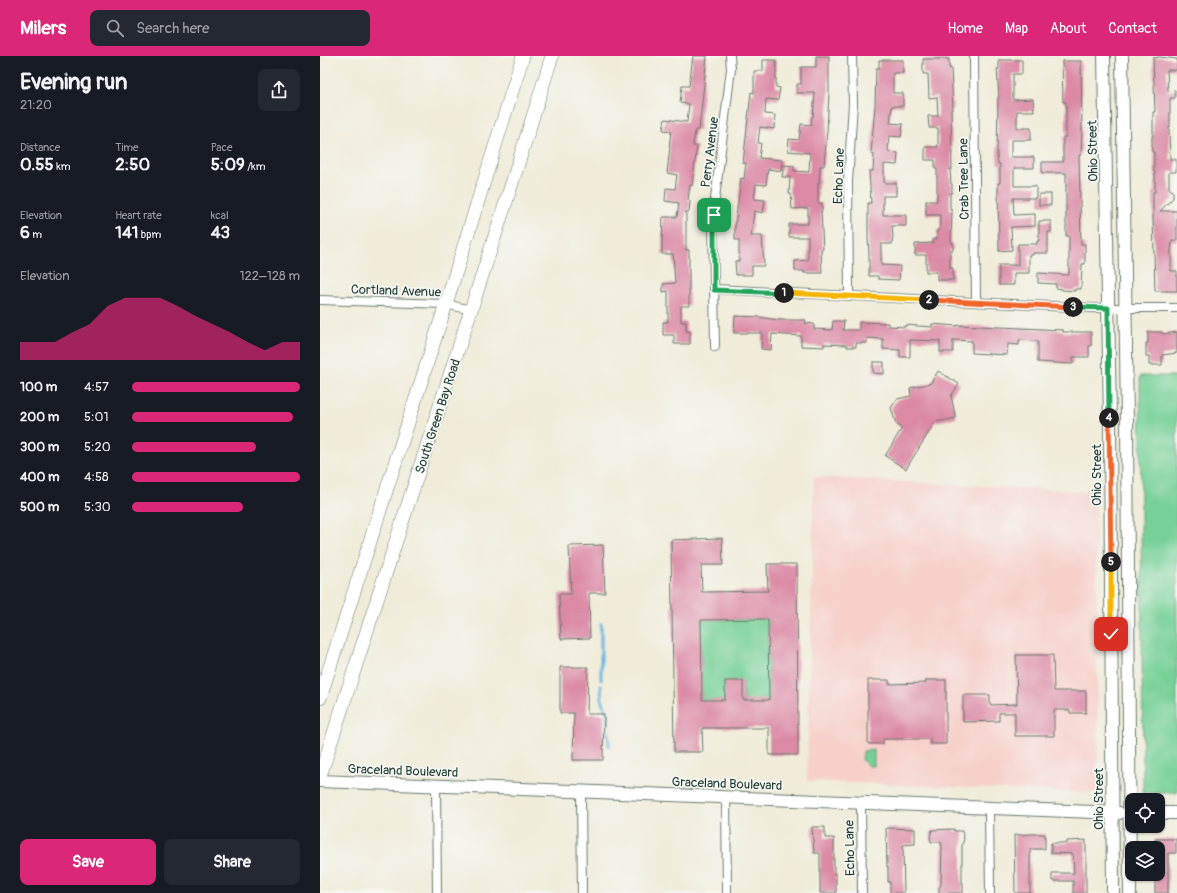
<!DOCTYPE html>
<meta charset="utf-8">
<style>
body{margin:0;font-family:Pangolin,sans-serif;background:#242831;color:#f1f3f6;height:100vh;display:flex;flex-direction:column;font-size:15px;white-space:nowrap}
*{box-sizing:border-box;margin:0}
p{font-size:13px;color:#9ea1a6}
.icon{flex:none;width:22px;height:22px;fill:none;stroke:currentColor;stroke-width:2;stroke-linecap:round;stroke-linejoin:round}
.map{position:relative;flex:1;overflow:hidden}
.panel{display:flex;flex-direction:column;background:#171b24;width:320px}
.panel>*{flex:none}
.buttons{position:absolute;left:805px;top:737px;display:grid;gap:8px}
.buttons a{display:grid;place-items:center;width:40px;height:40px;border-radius:8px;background:#171b24;box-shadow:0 1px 3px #0004;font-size:20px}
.pin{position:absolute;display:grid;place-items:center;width:34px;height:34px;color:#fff;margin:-17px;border-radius:8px;box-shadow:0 2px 6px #0006}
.km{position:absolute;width:20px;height:20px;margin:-10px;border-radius:50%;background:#222;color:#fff;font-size:11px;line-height:20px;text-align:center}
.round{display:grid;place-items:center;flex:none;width:42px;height:42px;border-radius:8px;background:#242831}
.headline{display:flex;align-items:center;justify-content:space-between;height:68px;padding:0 20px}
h1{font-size:22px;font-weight:700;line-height:30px}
.metrics{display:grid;grid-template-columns:repeat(3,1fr);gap:6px;height:68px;padding:4px 20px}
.metrics div{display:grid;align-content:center}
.metrics b{font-size:17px;font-weight:700}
.metrics small{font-size:11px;font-weight:400}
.metrics p{font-size:11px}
.chart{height:112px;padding:8px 20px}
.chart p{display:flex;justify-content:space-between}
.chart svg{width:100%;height:72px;margin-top:4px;fill:#db2777;opacity:.7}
.button{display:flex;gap:8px;margin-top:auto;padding:8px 20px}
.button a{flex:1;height:46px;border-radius:8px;background:#db2777;color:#fff;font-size:16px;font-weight:700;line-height:46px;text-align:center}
.button a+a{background:#242831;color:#f1f3f6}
ul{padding:0 20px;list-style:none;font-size:13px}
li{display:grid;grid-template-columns:64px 48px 1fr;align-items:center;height:30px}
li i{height:10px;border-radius:5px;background:#db2777}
header{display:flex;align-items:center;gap:24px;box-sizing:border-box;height:56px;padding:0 20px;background:#db2777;color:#fff}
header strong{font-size:19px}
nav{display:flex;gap:22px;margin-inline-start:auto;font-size:14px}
.search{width:280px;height:36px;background:#242831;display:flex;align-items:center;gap:10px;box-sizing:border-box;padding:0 14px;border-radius:8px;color:#9ea1a6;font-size:15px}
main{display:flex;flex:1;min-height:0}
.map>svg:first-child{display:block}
</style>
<header>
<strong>Milers</strong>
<div class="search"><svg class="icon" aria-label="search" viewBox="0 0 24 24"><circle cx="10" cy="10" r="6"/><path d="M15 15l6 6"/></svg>Search here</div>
<nav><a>Home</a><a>Map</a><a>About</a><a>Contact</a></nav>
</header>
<main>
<section class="panel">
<div class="headline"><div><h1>Evening run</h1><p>21:20</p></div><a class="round"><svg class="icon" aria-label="share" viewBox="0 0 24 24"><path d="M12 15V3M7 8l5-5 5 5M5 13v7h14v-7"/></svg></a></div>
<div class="metrics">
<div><p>Distance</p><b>0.55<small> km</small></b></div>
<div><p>Time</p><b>2:50</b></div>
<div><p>Pace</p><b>5:09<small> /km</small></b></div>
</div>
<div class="metrics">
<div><p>Elevation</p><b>6<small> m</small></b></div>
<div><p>Heart rate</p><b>141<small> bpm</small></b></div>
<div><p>kcal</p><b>43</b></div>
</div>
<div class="chart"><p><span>Elevation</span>122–128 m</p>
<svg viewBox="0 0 160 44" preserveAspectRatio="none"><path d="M0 44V33L10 33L20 33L30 27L40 22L50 11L60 6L70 6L80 6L90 11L100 17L110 22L120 27L130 33L140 38L150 33L160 33V44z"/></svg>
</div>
<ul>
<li><b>100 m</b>4:57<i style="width:100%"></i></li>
<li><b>200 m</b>5:01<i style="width:96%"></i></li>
<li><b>300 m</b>5:20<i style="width:74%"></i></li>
<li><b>400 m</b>4:58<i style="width:100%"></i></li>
<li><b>500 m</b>5:30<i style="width:66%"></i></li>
</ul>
<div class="button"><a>Save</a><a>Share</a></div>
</section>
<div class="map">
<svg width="857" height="837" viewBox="0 0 857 837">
<rect width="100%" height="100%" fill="#f6f6f2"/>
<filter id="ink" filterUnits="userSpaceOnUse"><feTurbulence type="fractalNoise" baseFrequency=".025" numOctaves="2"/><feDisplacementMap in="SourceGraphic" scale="8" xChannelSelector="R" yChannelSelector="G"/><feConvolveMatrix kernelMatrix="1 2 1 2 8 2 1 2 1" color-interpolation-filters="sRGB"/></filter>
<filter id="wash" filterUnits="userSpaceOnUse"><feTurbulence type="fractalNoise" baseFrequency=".012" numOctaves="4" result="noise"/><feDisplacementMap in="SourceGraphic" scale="16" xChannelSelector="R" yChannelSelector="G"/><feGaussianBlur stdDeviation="0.9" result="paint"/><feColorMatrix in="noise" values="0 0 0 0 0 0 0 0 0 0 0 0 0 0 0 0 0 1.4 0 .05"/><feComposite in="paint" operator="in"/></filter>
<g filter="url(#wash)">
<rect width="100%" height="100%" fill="#f0ecd9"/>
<path fill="#f7d0ca" d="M494,421L776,436L778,730V734L776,736L772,737L487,725Z"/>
<g fill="#76d097" stroke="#4a8666">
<path d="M820,320H857V737H823Z"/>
<path d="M448,563L449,644H423V625H405V644H382L381,564Z"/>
<path d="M554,694V710H549L542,704L543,695Z"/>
</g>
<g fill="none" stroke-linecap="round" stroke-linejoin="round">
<g stroke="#64b2de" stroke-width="3">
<path d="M281,568V624"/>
<path d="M281,630L282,646L288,658V669"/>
<path d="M288,675L289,690"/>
</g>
</g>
<g id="blocks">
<g fill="#db89a5" fill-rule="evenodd">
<path d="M373,0H387L379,74H375L373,90H377L372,130L370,129L368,144L370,145L369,156H366V194H369V250H361V266H366V275H370V288H354V279H343V266H348V235L343,236V228L355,227L353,198H342V186L343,161H357L359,147L345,145L346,132L355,133L357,119L347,117L350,91H349L351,75L343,74L345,63L367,66L369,48L360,47L362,30H369Z"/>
<path d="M496,0H509V37L507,75L504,110H500L499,127H498V147H502V155H501L503,193H501L502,217H484V215H475V205L488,204V181H469V168H488V152L472,153L471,138H469L470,121H462L464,109L474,110V115L489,116L490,97L468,95L469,83L479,84L481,68L491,69L492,61H493L495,37H477V28H481V11H496Z"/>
<path d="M840,1L857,3V14H847L848,35L855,34V42H850V71L849,72L850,103H856V116H849V132L853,136V142L840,155H857V185H852L851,194V215H857V235H835L833,161V136H835V116H834V96H832V80H833V56H835L833,2Z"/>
<path d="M603,3H629V12H631L633,53H631L632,113H630L631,128H632V137H630V154H632L631,187H633V194H630V212H633V224H617V216H606V199H595V188L613,187V183H617V174H620V159H606V145H617V113H615V104H605V91H618V72H609L608,60H618L617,41L609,42L608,18H603Z"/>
<path d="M443,4H456V31L460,32L458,44L446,43L445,58L455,59L454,73L440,71L438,87H441L439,102L462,104L461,115L448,113L446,129L436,128L434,143L445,144L443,157L434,155L431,180H442L444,210H432V219H416L415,205H419V184H415V170L421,122L424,123L426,107H423L431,36L434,37V15H443Z"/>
<path d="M559,4H583V17H573V37H583V50H572L570,67L583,68L581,81L569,80L568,96L578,97L577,109L564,108V127H576V140H563V159H586V170H572L573,180L572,188H561V209L580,210L579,224L558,223V220H549V198L548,181V147H551L549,115H553L554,98H551L555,50L556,12H559Z"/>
<path d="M679,4H702V18H693V44L713,43L714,55H697V72H711V84H691V101H714V112H694V130H716V142H693L694,159L715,158V170L691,171L692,194L679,195L678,127H680V108H678L677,100L678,41H679L677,13H679Z"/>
<path d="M742,5H761L762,75L761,99H759L761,188H765V208H762L761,233H755V235L742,234V233L736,232V228L718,227V217L749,219V180H746V117H722V106H743V81H746V46H743Z"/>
<rect x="719" y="138" width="12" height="11"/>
<path d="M719,165H731V176H728V197H713V199H709V217H694V229H679V209H698V188H717V185H719Z"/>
<path d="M415,260L439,261L457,264H486L485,267L494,268V273L512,274L513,265H524L523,274H539V266L568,267V270L585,271V269L612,271V268L637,270L638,269L743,274V276H771V290H769V301H753V308L718,306V285L699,284V289L688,288L687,299L652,297V285L633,284V296H620V285L590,284V301H580V294L563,293V283L547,282V287H536V291H527V289L504,288V291L481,290V280L452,278L451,294L441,293L442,277H414Z"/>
<path d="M828,276H842V278L857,276V297L842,299V309H829V300H826V287H828Z"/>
<path d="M553,306H564V318L553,317Z"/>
<path d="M618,315L639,328L631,340L636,362L615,366L586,413L565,400L582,372L576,368L571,352L577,343L591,340L590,332L611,327Z"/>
<path d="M402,482L403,509H381L382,536L448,535L447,508H477L478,699H449V672H382L383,696H354L351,484ZM448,563L449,644H423V625H405V644H382L381,564Z"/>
<path d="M283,489L285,537H269L270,582L241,583L239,538H251L249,490Z"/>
<path d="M696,599H733L734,635H766V657H750V654H734V680H695V657H679V665L643,666V639H670V649L697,648Z"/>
<path d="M240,611H268L267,658H284L283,704H253L254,657H240Z"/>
<path d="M548,624H569V628L606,627V624H626V688H610V683H563V688H548Z"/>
<path d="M492,771H505V782H514V818H516V837H500V797H494Z"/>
<path d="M566,772L595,773V788L583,789L584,837H570V826H568V811H567Z"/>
<path d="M634,773V775H642L644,783L642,789V827H643V837H619V832L621,829L622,790L621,786H611L610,780L612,774Z"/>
<path d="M713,778H725V793H710V837H695L694,779Z"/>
<path d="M835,783H856V797H848V837H835V818H838V792H834Z"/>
<path d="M766,784V837H753V825H732V817H754L753,798L731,797V787H747V785Z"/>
</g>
</g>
</g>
<g filter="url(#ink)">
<use href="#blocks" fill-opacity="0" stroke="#687a6e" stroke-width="1"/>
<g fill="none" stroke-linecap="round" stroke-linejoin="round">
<defs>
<g id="street">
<path d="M654,0L656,246"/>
<path d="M394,233L773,252H857"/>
<path d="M529,240L528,126L533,48L532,0"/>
<path d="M0,244L126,248L151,254"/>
<path d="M395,291L393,159L411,13L410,0"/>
<path d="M116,730L117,837"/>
<path d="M261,736L262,837"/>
<path d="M406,741L407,837"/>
<path d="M541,747L542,837"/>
<path d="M669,752L670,837"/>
</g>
<g id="secondary">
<path d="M784,0L790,365L793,837"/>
<path d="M802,0L807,365L810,837"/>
<path d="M0,725L799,757"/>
<path d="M838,757H857"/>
</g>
<g id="primary">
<path d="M0,642L126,248L203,0"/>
<path d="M0,720L193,124L232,0"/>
</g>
</defs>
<use href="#street" stroke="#687a6e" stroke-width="10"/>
<use href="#secondary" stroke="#687a6e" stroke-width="14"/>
<use href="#primary" stroke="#687a6e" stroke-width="14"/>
<use href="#street" stroke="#fff" stroke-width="8"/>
<use href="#secondary" stroke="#fff" stroke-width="12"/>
<use href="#primary" stroke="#fff" stroke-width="13"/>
</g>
</g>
<g fill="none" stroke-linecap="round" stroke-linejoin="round" filter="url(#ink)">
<defs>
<path id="split-1" d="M394,159V234L464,237"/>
<path id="split-2" d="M464,237L609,244"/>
<path id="split-3" d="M609,244L753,251"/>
<path id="split-4" d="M753,251L788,252L789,362"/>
<path id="split-5" d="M789,362L791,506"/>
<path id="split-6" d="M791,506V578"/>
</defs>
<use href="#split-1" stroke="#fff" stroke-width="8"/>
<use href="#split-2" stroke="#fff" stroke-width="8"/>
<use href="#split-3" stroke="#fff" stroke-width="8"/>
<use href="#split-4" stroke="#fff" stroke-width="8"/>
<use href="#split-5" stroke="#fff" stroke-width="8"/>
<use href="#split-6" stroke="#fff" stroke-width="8"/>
<use href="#split-1" stroke="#22a559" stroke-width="5"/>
<use href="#split-2" stroke="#f5b400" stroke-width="5"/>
<use href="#split-3" stroke="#f0652b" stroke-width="5"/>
<use href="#split-4" stroke="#22a559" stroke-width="5"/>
<use href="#split-5" stroke="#f0652b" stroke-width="5"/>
<use href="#split-6" stroke="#f5b400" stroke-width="5"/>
</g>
<g text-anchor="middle" stroke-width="3.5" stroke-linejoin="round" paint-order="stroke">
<g font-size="13" fill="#1f3d34" stroke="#f6f6f2">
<text transform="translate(772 95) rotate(-91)" y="5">Ohio Street</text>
<text transform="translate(389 96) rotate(-83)" y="5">Perry Avenue</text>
<text transform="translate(518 120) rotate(-88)" y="5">Echo Lane</text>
<text transform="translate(643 123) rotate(-91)" y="5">Crab Tree Lane</text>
<text transform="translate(76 234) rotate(2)" y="5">Cortland Avenue</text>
<text transform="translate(117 360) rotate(-72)" y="5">South Green Bay Road</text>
<text transform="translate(776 419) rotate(-90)" y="5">Ohio Street</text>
<text transform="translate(83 714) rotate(2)" y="5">Graceland Boulevard</text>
<text transform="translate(407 727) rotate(2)" y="5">Graceland Boulevard</text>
<text transform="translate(778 743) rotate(-90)" y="5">Ohio Street</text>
<text transform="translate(529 792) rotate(-91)" y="5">Echo Lane</text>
</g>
</g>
</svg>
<div class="buttons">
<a><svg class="icon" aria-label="locate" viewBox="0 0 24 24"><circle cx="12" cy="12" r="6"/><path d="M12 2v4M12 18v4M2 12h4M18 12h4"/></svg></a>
<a><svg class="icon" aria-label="layers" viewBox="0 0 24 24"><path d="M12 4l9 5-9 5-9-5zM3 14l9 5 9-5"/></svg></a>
</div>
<div class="pin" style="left:394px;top:159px;background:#1e9e55"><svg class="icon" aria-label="arrive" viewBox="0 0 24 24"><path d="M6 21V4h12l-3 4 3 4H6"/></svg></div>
<div class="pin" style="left:791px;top:578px;background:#d93025"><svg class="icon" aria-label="check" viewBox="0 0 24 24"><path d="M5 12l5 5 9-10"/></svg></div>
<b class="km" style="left:464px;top:237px">1</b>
<b class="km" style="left:609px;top:244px">2</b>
<b class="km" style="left:753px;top:251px">3</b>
<b class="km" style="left:789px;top:362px">4</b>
<b class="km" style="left:791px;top:506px">5</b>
</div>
</main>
